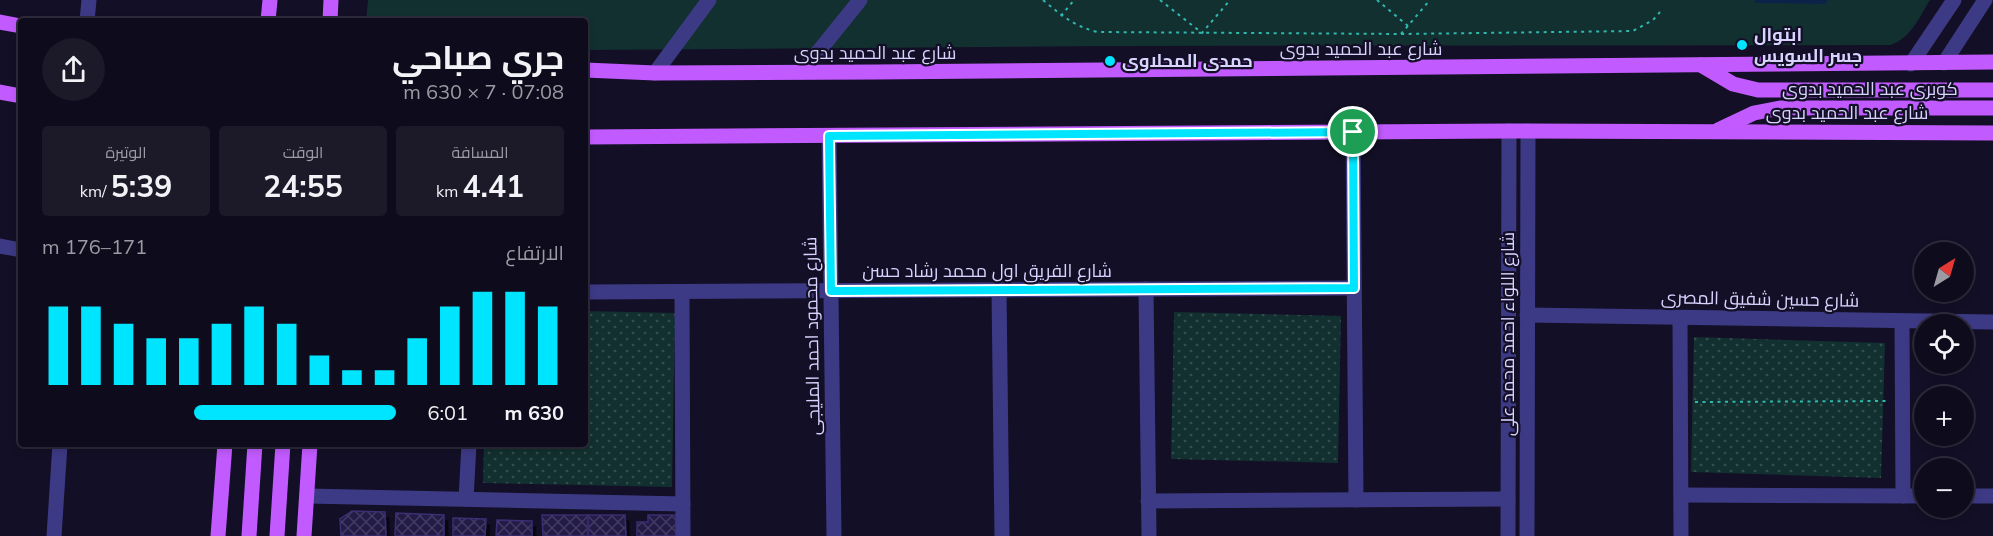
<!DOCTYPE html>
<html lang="ar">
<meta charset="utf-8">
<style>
body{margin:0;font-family:Mulish,Cairo,sans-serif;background:#1c1929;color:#f1f3f6;direction:rtl;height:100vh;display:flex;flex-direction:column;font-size:22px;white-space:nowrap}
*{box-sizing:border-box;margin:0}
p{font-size:20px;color:#9b9ba3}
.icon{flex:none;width:33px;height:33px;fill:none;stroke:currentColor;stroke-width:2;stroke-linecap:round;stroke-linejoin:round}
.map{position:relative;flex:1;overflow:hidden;direction:ltr}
.details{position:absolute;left:18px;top:18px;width:570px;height:429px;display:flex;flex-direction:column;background:#0e0b1c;border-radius:6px;box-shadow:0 3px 9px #0003,0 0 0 2px #2e2b3b;direction:rtl}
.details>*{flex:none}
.needle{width:39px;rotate:37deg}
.tools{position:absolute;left:1914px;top:242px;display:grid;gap:12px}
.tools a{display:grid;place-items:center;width:60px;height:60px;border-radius:50%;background:#0e0b1c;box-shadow:0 3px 9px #0003,0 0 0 2px #2e2b3b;font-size:30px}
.pin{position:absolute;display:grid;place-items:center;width:51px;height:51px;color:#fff;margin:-26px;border:3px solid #fff;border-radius:50%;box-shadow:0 2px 6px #0007}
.round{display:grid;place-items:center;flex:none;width:63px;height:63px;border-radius:32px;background:#1c1929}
.headline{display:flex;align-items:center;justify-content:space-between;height:102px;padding:0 24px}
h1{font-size:33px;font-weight:700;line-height:45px}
.figures{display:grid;grid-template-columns:repeat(3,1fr);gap:9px;height:102px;padding:6px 24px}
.figures div{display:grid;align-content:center;border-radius:6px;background:#1c1929;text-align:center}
.figures b{font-size:30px;font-weight:700}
.figures small{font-size:16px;font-weight:400}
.figures p{font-size:16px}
.chart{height:168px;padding:12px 24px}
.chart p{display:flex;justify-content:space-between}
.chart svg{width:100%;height:108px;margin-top:6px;stroke:#00e5ff;stroke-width:6}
ul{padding:0 24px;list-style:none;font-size:20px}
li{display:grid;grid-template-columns:96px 72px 1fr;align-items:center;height:45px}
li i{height:15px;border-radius:8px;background:#00e5ff}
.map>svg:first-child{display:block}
</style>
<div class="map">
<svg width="1993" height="536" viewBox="0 0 1993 536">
<defs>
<pattern id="grass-dots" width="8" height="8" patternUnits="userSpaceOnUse" patternTransform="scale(1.5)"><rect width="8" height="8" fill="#12302f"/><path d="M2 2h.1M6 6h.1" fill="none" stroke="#344d4e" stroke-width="1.8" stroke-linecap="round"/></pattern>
<pattern id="water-waves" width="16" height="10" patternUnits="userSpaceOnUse" patternTransform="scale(1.5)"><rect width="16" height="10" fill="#0c2248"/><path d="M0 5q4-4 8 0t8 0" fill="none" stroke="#2f4163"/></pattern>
<pattern id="building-cross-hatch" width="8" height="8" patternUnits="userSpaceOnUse" patternTransform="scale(1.5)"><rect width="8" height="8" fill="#241b47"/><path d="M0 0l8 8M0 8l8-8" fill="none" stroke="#433b63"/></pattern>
<filter id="shadow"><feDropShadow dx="3.5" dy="6" stdDeviation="0" flood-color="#0009"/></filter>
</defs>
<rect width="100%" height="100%" fill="#130f26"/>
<g fill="url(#grass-dots)">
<path d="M585,311L675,313L672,487L483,483L484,444H585Z"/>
<path d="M1174,312L1341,316L1338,463L1171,459Z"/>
<path d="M1694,337L1885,343L1881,478L1691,472Z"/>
</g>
<path fill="#12302f" d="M368,0H1930C1920,16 1910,40 1890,45L1111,46L585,50V21H366Z"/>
<path fill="url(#water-waves)" d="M1755,0H1828L1825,4L1755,3Z"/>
<g fill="url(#building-cross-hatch)" stroke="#3b2d73" stroke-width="1.5" filter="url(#shadow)">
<path d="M352,511L385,512L386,536H341L340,519Z"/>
<path d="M396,513L444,515V536H395Z"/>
<path d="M542,515H588V536H543Z"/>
<path d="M588,515H625L626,536H588Z"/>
<path d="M648,515H676V536H637V522H648Z"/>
<path d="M453,518L486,519L485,536H453Z"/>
<path d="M497,520L532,521V536H496Z"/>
</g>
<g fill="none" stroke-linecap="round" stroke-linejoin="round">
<g stroke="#2fb8b0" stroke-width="2" stroke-dasharray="3 4.5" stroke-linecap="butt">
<path d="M1043,0C1061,15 1075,27 1098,32L1401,34L1633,31L1653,20L1660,12"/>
<path d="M1160,0L1202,33L1230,0"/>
<path d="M1377,0L1408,26"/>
<path d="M1061,16L1074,0"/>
<path d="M1401,34L1430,0"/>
<path d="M1695,402L1888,401"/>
</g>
<g stroke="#3d3a85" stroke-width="15">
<path d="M87,21L89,0"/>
<path d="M1944,63L1985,0"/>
<path d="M1911,64L1954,0"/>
<path d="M802,72L860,0"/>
<path d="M655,73L709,0"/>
<path d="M1353,132L1356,500"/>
<path d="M829,136L834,536"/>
<path d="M0,246L21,250"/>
<path d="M1146,289L1149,536"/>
<path d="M999,290L1002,536"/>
<path d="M585,292L1354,288"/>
<path d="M682,292L683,536"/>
<path d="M1527,315L1993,322"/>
<path d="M1680,318L1681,536"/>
<path d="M1902,321L1903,496"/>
<path d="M1681,495L1924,496"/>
<path d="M307,496L683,504"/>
<path d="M1964,496H1993"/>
<path d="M466,499L469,444"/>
<path d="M1148,501L1508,499"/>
<path d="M54,536L60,444"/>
<path d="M1508,536L1509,131"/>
<path d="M1527,536L1528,131"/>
</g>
<g stroke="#c25bff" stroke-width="15">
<path d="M268,21L270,0"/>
<path d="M330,21L331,0"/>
<path d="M0,22L21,26"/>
<path d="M1701,65L1733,84L1758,90H1993"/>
<path d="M585,70L655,73L876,72L1993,62"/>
<path d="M0,92L21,96"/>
<path d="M1718,130L1754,113L1780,108H1993"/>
<path d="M585,137L1509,131L1993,133"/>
<path d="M218,536L225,444"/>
<path d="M249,536L255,444"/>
<path d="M277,536L283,444"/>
<path d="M304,536L310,444"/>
</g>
</g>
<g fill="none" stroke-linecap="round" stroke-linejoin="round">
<defs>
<path id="route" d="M1353,132L1354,288L831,291L829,136Z"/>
</defs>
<use href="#route" stroke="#fff" stroke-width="12"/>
<use href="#route" stroke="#00e5ff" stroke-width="8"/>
</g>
<g fill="#00e5ff" stroke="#130f26" stroke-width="2">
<circle cx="1742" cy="45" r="6"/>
<circle cx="1110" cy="61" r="6"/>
</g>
<g text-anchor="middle" stroke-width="4.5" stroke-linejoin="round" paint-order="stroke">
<g font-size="18" font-weight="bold" fill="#d9d4ff" stroke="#130f26" text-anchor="start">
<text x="1754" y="41">ابتوال<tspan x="1754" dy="21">جسر السويس</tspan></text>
<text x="1122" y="67">حمدى المحلاوى</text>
</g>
<g font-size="18" fill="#d9d4ff" stroke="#130f26">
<text x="1361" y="55">شارع عبد الحميد بدوى</text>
<text x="875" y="59">شارع عبد الحميد بدوى</text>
<text x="1870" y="95">كوبرى عبد الحميد بدوى</text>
<text x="1847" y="119">شارع عبد الحميد بدوى</text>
<text x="987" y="277">شارع الفريق اول محمد رشاد حسن</text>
<text transform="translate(1760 299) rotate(1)" y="6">شارع حسين شفيق المصرى</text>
<text transform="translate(1508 334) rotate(-90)" y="6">شارع اللواء احمد محمد على</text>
<text transform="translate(812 336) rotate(-91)" y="6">شارع محمود احمد المليجى</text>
</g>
</g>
</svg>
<div class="tools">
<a><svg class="needle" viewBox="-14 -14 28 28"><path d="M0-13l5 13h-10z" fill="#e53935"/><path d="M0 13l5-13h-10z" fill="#9b9ba3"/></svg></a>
<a><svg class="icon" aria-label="locate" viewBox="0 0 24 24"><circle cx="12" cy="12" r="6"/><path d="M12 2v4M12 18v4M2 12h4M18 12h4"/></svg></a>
<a>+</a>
<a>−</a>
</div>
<div class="pin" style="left:1353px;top:132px;background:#1e9e55"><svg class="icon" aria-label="arrive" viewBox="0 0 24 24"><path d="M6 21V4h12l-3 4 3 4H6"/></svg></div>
<section class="details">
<div class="headline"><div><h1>جري صباحي</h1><p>07:08 · 7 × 630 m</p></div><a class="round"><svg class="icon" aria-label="share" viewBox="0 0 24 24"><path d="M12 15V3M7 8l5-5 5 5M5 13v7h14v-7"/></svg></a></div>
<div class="figures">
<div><p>المسافة</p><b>4.41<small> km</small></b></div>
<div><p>الوقت</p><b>24:55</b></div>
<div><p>الوتيرة</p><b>5:39<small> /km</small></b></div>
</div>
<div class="chart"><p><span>الارتفاع</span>171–176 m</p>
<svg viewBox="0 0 160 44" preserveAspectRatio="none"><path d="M5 44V12M15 44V12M25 44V19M35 44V25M45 44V25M55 44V19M65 44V12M75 44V19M85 44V32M95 44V38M105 44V38M115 44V25M125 44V12M135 44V6M145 44V6M155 44V12"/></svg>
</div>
<ul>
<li><b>630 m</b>6:01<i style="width:57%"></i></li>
</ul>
</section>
</div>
